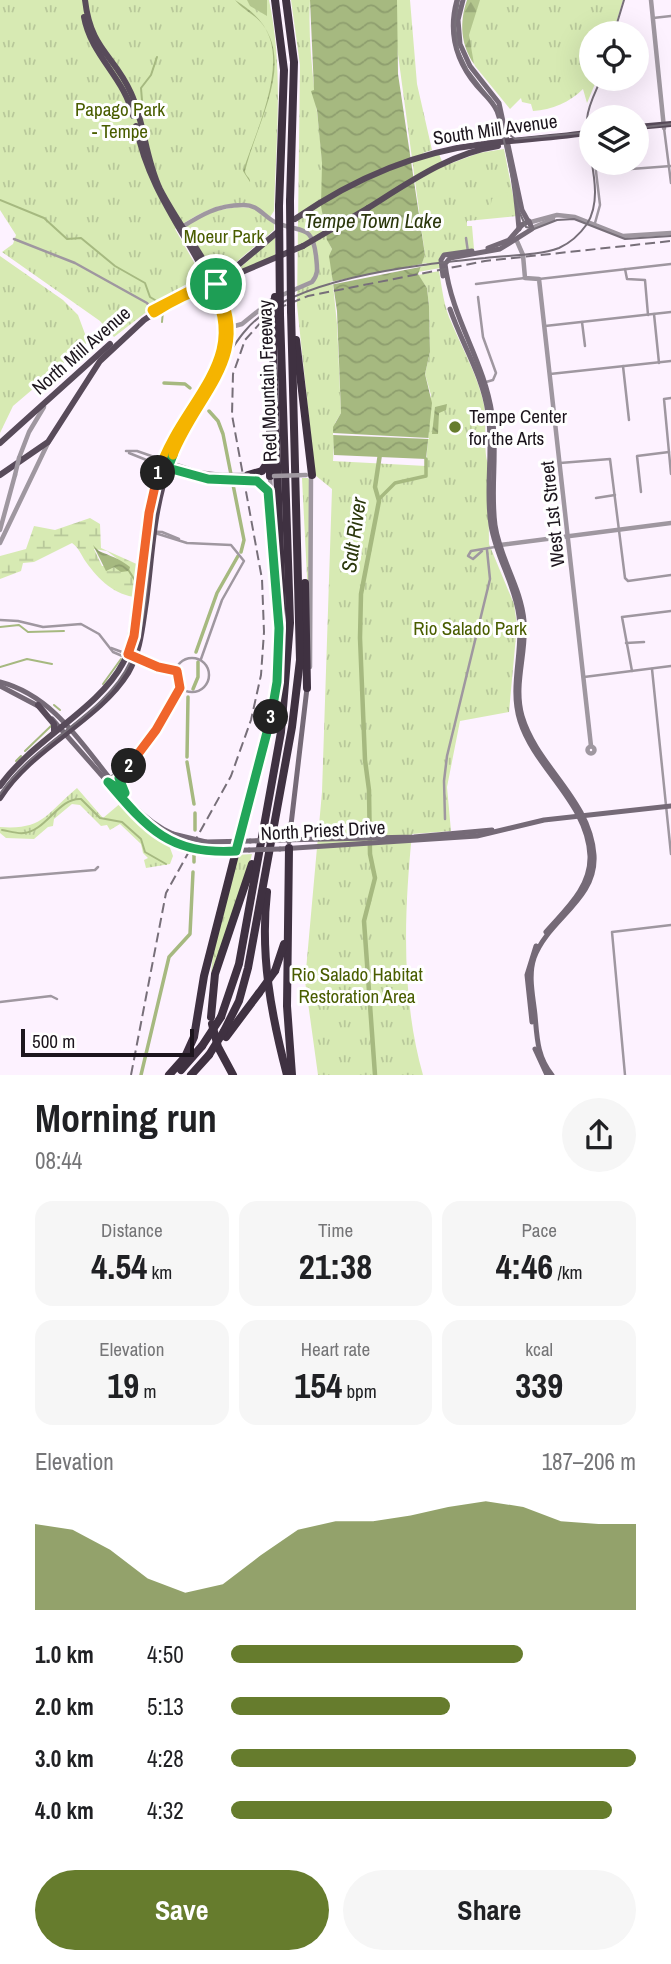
<!DOCTYPE html>
<meta charset="utf-8">
<style>
body{margin:0;font-family:"Archivo Narrow",sans-serif;background:#f6f6f6;color:#202124;height:100vh;display:flex;flex-direction:column;font-size:26px;white-space:nowrap}
*{box-sizing:border-box;margin:0}
p{font-size:23px;color:#757577}
.icon{flex:none;width:38px;height:38px;fill:none;stroke:currentColor;stroke-width:2;stroke-linecap:round;stroke-linejoin:round}
.map{position:relative;height:1075px;overflow:hidden}
.drawer{display:flex;flex-direction:column;background:#fff;flex:1}
.drawer>*{flex:none}
.tools{position:absolute;left:579px;top:21px;display:grid;gap:14px}
.tools a{display:grid;place-items:center;width:70px;height:70px;border-radius:50%;background:#fff;box-shadow:0 7px 28px #0002;font-size:35px}
.scale{position:absolute;left:21px;bottom:18px;width:173px;box-sizing:border-box;padding-left:7px;border:4px solid #1c151d;border-top:0;font-size:19px;line-height:24px;white-space:nowrap;color:#1c151d;-webkit-text-stroke:5px #fff;paint-order:stroke}
.pin{position:absolute;display:grid;place-items:center;width:60px;height:60px;color:#fff;margin:-30px;border:4px solid #fff;border-radius:50%;box-shadow:0 2px 7px #0007}
.km{position:absolute;width:35px;height:35px;margin:-18px;border-radius:50%;background:#222;color:#fff;font-size:19px;line-height:35px;text-align:center}
.round{display:grid;place-items:center;flex:none;width:74px;height:74px;border-radius:37px;background:#f6f6f6}
.overview{display:flex;align-items:center;justify-content:space-between;height:119px;padding:0 35px}
h1{font-size:38px;font-weight:800;line-height:52px}
.metrics{display:grid;grid-template-columns:repeat(3,1fr);gap:10px;height:119px;padding:7px 35px}
.metrics div{display:grid;align-content:center;border-radius:18px;background:#f6f6f6;text-align:center}
.metrics b{font-size:35px;font-weight:800}
.metrics small{font-size:19px;font-weight:400}
.metrics p{font-size:19px}
.chart{height:196px;padding:14px 35px}
.chart p{display:flex;justify-content:space-between}
.chart svg{width:100%;height:126px;margin-top:7px;fill:#667c2d;opacity:.7}
.button{display:flex;gap:14px;margin-top:auto;padding:14px 35px}
.button a{flex:1;height:80px;border-radius:42px;background:#667c2d;color:#fff;font-size:28px;font-weight:800;line-height:80px;text-align:center}
.button a+a{background:#f6f6f6;color:#202124}
ul{padding:0 35px;list-style:none;font-size:23px}
li{display:grid;grid-template-columns:112px 84px 1fr;align-items:center;height:52px}
li i{height:18px;border-radius:9px;background:#667c2d}
.map>svg:first-child{display:block}
</style>
<div class="map">
<svg width="671" height="1075" viewBox="0 0 671 1075">
<defs>
<pattern id="grass-tufts" width="24" height="20" patternUnits="userSpaceOnUse" patternTransform="scale(1.75)"><rect width="24" height="20" fill="#d7eab3"/><path d="M3 7l-1-3M5 7V3M7 7l1-3M15 17l-1-3M17 17v-4M19 17l1-3" fill="none" stroke="#b8c89a"/></pattern>
<pattern id="forest-firs" width="22" height="20" patternUnits="userSpaceOnUse" patternTransform="scale(1.75)"><rect width="22" height="20" fill="#b3c68d"/><path d="M5 1l3.5 6h-7zM16 11l3.5 6h-7z" fill="#99a979"/></pattern>
<pattern id="wetland-marsh" width="20" height="14" patternUnits="userSpaceOnUse" patternTransform="scale(1.75)"><rect width="20" height="14" fill="#d7eab3"/><path d="M1 5h8M5 5V1M11 12h8M15 12V8" fill="none" stroke="#b8c89a"/></pattern>
<pattern id="water-waves" width="16" height="10" patternUnits="userSpaceOnUse" patternTransform="scale(1.75)"><rect width="16" height="10" fill="#a6b980"/><path d="M0 5q4-4 8 0t8 0" fill="none" stroke="#8e9e6e"/></pattern>
</defs>
<rect width="100%" height="100%" fill="#fdf2ff"/>
<g fill="url(#grass-tufts)">
<path d="M0,0H269C284,70 276,140 274,211L270,217C239,190 204,210 175,229L203,278L171,293L114,337L100,321L2,252L13,244L16,235L0,210Z"/>
<path d="M291,0H310C307,54 318,107 322,160C324,189 317,223 332,249L330,256L337,324L341,413L335,423L333,461L426,466L431,395L425,374L430,352L429,306L427,288L418,275L439,271C442,288 444,308 452,324C463,350 478,376 484,405C487,419 483,454 488,463L489,544L514,604L517,625L509,712L460,721L447,787L451,831L412,834C404,913 401,998 423,1075H318L305,981L322,792L332,489L315,475L297,305L300,65Z"/>
<path d="M397,0H410L417,84L432,150L423,153L425,157L439,154L444,166L479,153L504,149L517,216L467,221V226H472L474,249L444,254L440,268L418,272L425,255L397,47Z"/>
<path d="M468,0H623L613,33H592V79H597L587,103L583,89C570,102 552,110 533,111L531,104L522,102L521,98L510,109L475,66L464,42Z"/>
<path d="M237,207L254,208L274,224V230L234,264L213,273L184,227L209,212Z"/>
<path d="M275,237V258L235,272Z"/>
<path d="M0,256L63,300L78,315L88,342L13,406L0,433Z"/>
<path d="M302,478H308L311,483L309,616Z"/>
<path d="M77,788L103,818L122,802L144,827L169,845L173,856L170,864L146,868L144,860L148,858L143,853L141,844L120,824L110,830L107,825L101,826L80,805L72,804L54,819L53,826L48,827L34,839L6,838L0,833V827C43,830 45,815 77,788Z"/>
<path d="M252,854L244,885L211,973L213,954L237,855Z"/>
</g>
<g fill="url(#forest-firs)">
<path d="M247,0H267V16L250,6Z"/>
<path d="M467,0H480L469,35L474,64C461,45 459,23 467,0Z"/>
</g>
<path fill="url(#wetland-marsh)" fill-rule="evenodd" d="M90,518L100,524L101,548L141,566L137,597C115,596 98,579 86,562C81,555 79,548 72,543L34,562L23,563L21,571L0,579V556L26,549L34,526L55,530ZM94,549L107,551L127,566H102Z"/>
<path fill="#d7eab3" d="M507,192L511,214L488,216L492,199Z"/>
<g fill="url(#water-waves)">
<path d="M235,0C308,44 261,108 245,171C245,176 251,178 250,182L243,171C256,131 290,62 263,25C256,15 243,10 235,0Z"/>
<path d="M310,0H397L398,74L425,255L418,274L427,288L429,306L430,352L425,374L432,403L426,459L334,455L333,427L341,413L337,311L329,256L332,249L327,240L321,206L322,163L317,110L311,91L314,90Z"/>
<path d="M447,404L446,410L439,413L438,434H432L435,407Z"/>
<path d="M93,545L99,551C110,556 119,558 130,567L129,571L121,572L114,567L106,571Z"/>
</g>
<g fill="#fdf2ff">
<path d="M427,263L425,266L330,285V282Z"/>
<path d="M333,433L429,438V439L333,435Z"/>
</g>
<g fill="none" stroke-linecap="round" stroke-linejoin="round">
<g stroke="#a6b980" stroke-width="2">
<path d="M143,113L141,88L151,75L157,57"/>
<path d="M0,200L44,218L67,239L81,238L115,266L145,283L150,297L155,300"/>
<path d="M162,322L163,311"/>
<path d="M129,571L136,582L134,601"/>
<path d="M0,627L19,625L28,632L64,631"/>
<path d="M127,644L133,607"/>
<path d="M0,667L27,659L52,664"/>
<path d="M103,684L121,659"/>
<path d="M54,705L60,710"/>
<path d="M25,751L52,725"/>
<path d="M16,761L21,756"/>
<path d="M2,830C9,831 17,834 24,833C46,831 59,797 81,799L100,818L122,822L141,839L145,852L166,864"/>
</g>
<g stroke="#a6b980" stroke-width="3.5">
<path d="M164,383L185,384L190,388"/>
<path d="M209,411L218,421L223,434L244,540L241,552"/>
<path d="M379,499L395,483L426,476V459"/>
<path d="M196,652L217,593L238,556"/>
<path d="M193,689L198,677V662"/>
<path d="M187,757L188,697"/>
<path d="M187,762L194,804"/>
<path d="M195,830V813"/>
<path d="M194,862V848"/>
<path d="M141,1075L169,957L190,934L193,872"/>
</g>
<path stroke="#a6b980" stroke-width="4.5" d="M375,1075L364,921L375,878L370,854L369,790L365,760L360,638L361,594L379,501L375,487L380,454"/>
<g stroke="#9f97a0" stroke-width="2.5">
<path d="M653,18L671,16"/>
<path d="M591,118L592,126"/>
<path d="M664,128L671,183"/>
<path d="M631,163V169L671,166"/>
<path d="M595,223L600,205L595,163"/>
<path d="M466,238L468,252"/>
<path d="M14,239L75,263L147,303L154,313"/>
<path d="M625,269L627,279L645,280L648,315"/>
<path d="M539,279L671,264"/>
<path d="M476,284L525,278"/>
<path d="M478,297L483,337L496,373L493,380L486,382"/>
<path d="M654,314L659,363"/>
<path d="M582,322L585,346"/>
<path d="M545,326L671,312"/>
<path d="M623,366L629,420"/>
<path d="M550,374L671,361"/>
<path d="M671,398L664,399L671,474"/>
<path d="M126,451H137L160,459"/>
<path d="M129,453L159,465"/>
<path d="M560,463L610,459L625,578L628,581L671,575"/>
<path d="M641,492L637,456L669,452"/>
<path d="M596,498L615,495"/>
<path d="M143,531L162,532L179,539"/>
<path d="M155,533L187,543L231,545L244,561L222,600L201,659"/>
<path d="M482,551L473,559L468,556L471,551L495,547"/>
<path d="M0,620L18,621L43,627L81,624L99,634L113,652L148,667L176,673"/>
<path d="M626,643L644,642"/>
<path d="M111,648L174,671"/>
<circle cx="192" cy="675" r="17"/>
<path d="M652,669L671,854"/>
<path d="M632,671L622,617L671,611"/>
<path d="M584,677L671,666"/>
<path d="M111,777L145,745L180,688"/>
<path d="M120,788L119,777L131,761"/>
<path d="M445,819L444,781L447,756L490,579L487,550"/>
<path d="M0,878L95,870L98,867"/>
<path d="M0,1002L51,996L57,999"/>
<path d="M625,1075L612,932L671,925"/>
</g>
<g stroke="#9f97a0" stroke-width="4.5">
<path d="M651,0L664,128"/>
<path d="M531,222L557,215L575,217L623,236L671,233"/>
<path d="M182,227C201,215 218,205 242,205C258,204 263,216 275,222C300,234 312,222 316,256C317,267 319,274 312,282L273,299L242,324L231,327"/>
<path d="M532,228L553,219"/>
<path d="M516,239L523,255L525,278L539,279L591,746"/>
<path d="M19,458L29,432L44,407"/>
<path d="M162,460L197,472L221,475"/>
<path d="M160,465L194,476L222,480"/>
<path d="M270,477L278,608"/>
<path d="M248,479L262,483L269,493"/>
<path d="M0,530L15,475"/>
<path d="M0,543L48,443"/>
<path d="M500,545L671,523"/>
<path d="M310,667L311,475"/>
<circle cx="591" cy="750" r="3.5"/>
</g>
<g stroke="#756a77" stroke-width="5">
<path d="M457,0C448,32 456,61 477,86C484,94 493,101 497,111C510,147 516,191 519,229"/>
<path d="M463,0L458,20L460,44L470,66L499,103L522,210L528,221"/>
<path d="M522,225L529,221L532,229L500,249L450,258L445,264C452,320 484,360 492,414C498,451 490,488 495,525C500,559 521,587 524,621C527,653 513,684 522,716C537,767 590,799 594,855C597,900 548,919 534,958C528,976 533,996 535,1015C537,1037 537,1057 552,1075"/>
<path d="M488,248L509,240L522,225"/>
<path d="M443,276L441,260L444,255L472,251"/>
<path d="M450,309C462,344 483,376 488,413C494,450 485,488 491,525C496,557 515,584 519,616C524,651 509,686 520,721C535,769 588,803 590,856C591,888 565,910 546,932"/>
<path d="M0,682C81,703 104,803 173,834"/>
<path d="M0,686L40,707"/>
<path d="M52,719L141,820L169,841"/>
<path d="M282,840L414,837L492,830"/>
<path d="M206,842L250,841"/>
<path d="M289,842L307,688"/>
<path d="M280,849L477,836L544,820L671,806"/>
<path d="M202,851L249,850"/>
<path d="M236,851L268,733L277,682"/>
<path d="M532,1022L527,975L536,946"/>
<path d="M535,1049L547,1075"/>
</g>
<g stroke="#584b5a" stroke-width="6">
<path d="M84,17C91,56 125,78 133,116"/>
<path d="M637,127L671,124"/>
<path d="M368,208C408,183 450,153 498,146"/>
<path d="M295,219C353,179 414,152 484,144C520,139 556,138 592,132"/>
<path d="M166,301L231,271L280,230"/>
<path d="M0,443L110,344"/>
<path d="M0,475L48,442L100,361L144,320L173,301L303,246"/>
<path d="M38,705L54,724V731"/>
<path d="M0,786C32,740 98,710 123,663C135,643 136,619 139,596C145,549 146,500 163,456C182,407 238,364 222,308C195,243 150,198 136,126"/>
<path d="M0,798C31,748 99,720 128,673C141,650 142,627 146,602C152,557 153,509 169,467C187,414 247,360 226,303C210,263 180,228 160,189C145,158 145,124 131,93C114,54 91,51 85,0"/>
</g>
<g stroke="#3f3141" stroke-width="8">
<path d="M275,0L284,70L279,206"/>
<path d="M286,0L294,62L290,201"/>
<path d="M296,340L312,475"/>
<path d="M273,350L282,609L277,682"/>
<path d="M273,354L274,317"/>
<path d="M248,475L262,471L268,462"/>
<path d="M270,476V402"/>
<path d="M305,583L307,688"/>
<path d="M289,848L287,1006L292,1075"/>
<path d="M267,892C260,955 271,1014 287,1075"/>
<path d="M275,971L284,944"/>
<path d="M211,1017L215,974L252,864"/>
<path d="M221,1017L239,964L281,732L290,623L280,315"/>
<path d="M212,1024L218,1047L233,1075"/>
<path d="M224,1031L239,1001L248,968L292,727L300,660L291,311"/>
<path d="M226,1037L259,993"/>
<path d="M181,1070L202,1046"/>
<path d="M169,1075L185,1057L194,1037L204,976L236,851"/>
<path d="M191,1075L209,1055"/>
</g>
<g stroke="#776f79" stroke-width="2">
<path d="M459,0L455,24L458,50L467,69L497,108L519,211L526,227L534,229L557,220L574,219L625,239L671,236"/>
<path d="M614,33L624,0"/>
<path d="M507,124L510,135L515,139L592,132"/>
<path d="M637,128L671,124"/>
<path d="M0,794C33,743 105,716 130,662C149,622 148,560 154,516C161,464 185,423 213,380C223,364 232,346 245,331C289,277 418,265 485,258C508,255 537,256 559,248C570,243 580,234 587,224C606,193 585,152 587,119C588,105 596,91 601,79"/>
</g>
<path stroke="#776f79" stroke-width="2" stroke-dasharray="10 5" stroke-linecap="butt" d="M131,1075L166,893L231,776L251,720L261,675L264,632L262,579L232,415L233,374L245,340L271,311L308,296L485,261L671,241"/>
<g stroke="#9f97a0" stroke-width="4.5">
<path d="M15,475L19,458"/>
<path d="M221,475H248"/>
<path d="M274,476L306,475"/>
<path d="M222,480L248,479"/>
</g>
<g stroke="#756a77" stroke-width="5">
<path d="M173,834L206,842"/>
<path d="M169,841L202,851"/>
<path d="M250,841L282,840"/>
<path d="M249,850L280,849"/>
</g>
<path stroke="#584b5a" stroke-width="6" d="M303,246L368,208"/>
<g stroke="#3f3141" stroke-width="8">
<path d="M290,201L291,311"/>
<path d="M279,206L280,315"/>
<path d="M274,317L275,297"/>
<path d="M259,993L275,971"/>
<path d="M202,1046L221,1017"/>
<path d="M209,1055L224,1031"/>
</g>
</g>
<g fill="none" stroke-linecap="round" stroke-linejoin="round">
<defs>
<path id="split-1" d="M158,473C181,399 255,361 208,281L152,310L154,313C174,300 194,291 216,284"/>
<path id="split-2" d="M129,766L156,730L180,688L177,671L158,667L128,654L134,636L149,513L158,473"/>
<path id="split-3" d="M129,766L119,778L125,793L108,782C148,829 170,855 236,851L271,717"/>
<path id="split-4" d="M173,455L168,468L208,479L257,481L268,491L279,628L277,682L271,717"/>
<path id="split-5" d="M173,455C198,392 255,356 216,284"/>
</defs>
<use href="#split-1" stroke="#fff" stroke-width="14"/>
<use href="#split-2" stroke="#fff" stroke-width="14"/>
<use href="#split-3" stroke="#fff" stroke-width="14"/>
<use href="#split-4" stroke="#fff" stroke-width="14"/>
<use href="#split-5" stroke="#fff" stroke-width="14"/>
<use href="#split-1" stroke="#f5b400" stroke-width="9"/>
<use href="#split-2" stroke="#f0652b" stroke-width="9"/>
<use href="#split-3" stroke="#22a559" stroke-width="9"/>
<use href="#split-4" stroke="#22a559" stroke-width="9"/>
<use href="#split-5" stroke="#f5b400" stroke-width="9"/>
</g>
<circle fill="#667c2d" stroke="#fff" stroke-width="2.5" cx="455" cy="427" r="7"/>
<g text-anchor="middle" stroke-width="6" stroke-linejoin="round" paint-order="stroke">
<g font-size="19" fill="#495d00" stroke="#fff">
<text x="120" y="116">Papago Park<tspan x="120" dy="22">- Tempe</tspan></text>
<text x="224" y="243">Moeur Park</text>
<text x="470" y="635">Rio Salado Park</text>
<text x="357" y="981">Rio Salado Habitat<tspan x="357" dy="22">Restoration Area</tspan></text>
</g>
<g font-size="19" fill="#1c151d" stroke="#fff">
<text transform="translate(495 129) rotate(-8)" y="7">South Mill Avenue</text>
<text transform="translate(81 350) rotate(-41)" y="7">North Mill Avenue</text>
<text transform="translate(267 381) rotate(-92)" y="7">Red Mountain Freeway</text>
<text transform="translate(552 514) rotate(-96)" y="7">West 1st Street</text>
<text transform="translate(323 830) rotate(-3)" y="7">North Priest Drive</text>
</g>
<g font-size="19" fill="#1c151d" stroke="#fff" text-anchor="start">
<text x="469" y="423">Tempe Center<tspan x="469" dy="22">for the Arts</tspan></text>
</g>
<g font-size="21" font-style="italic" fill="#2b370c" stroke="#fff">
<text x="373" y="228">Tempe Town Lake</text>
<text transform="translate(354 535) rotate(-82)" y="7">Salt River</text>
</g>
</g>
</svg>
<div class="tools">
<a><svg class="icon" aria-label="locate" viewBox="0 0 24 24"><circle cx="12" cy="12" r="6"/><path d="M12 2v4M12 18v4M2 12h4M18 12h4"/></svg></a>
<a><svg class="icon" aria-label="layers" viewBox="0 0 24 24"><path d="M12 4l9 5-9 5-9-5zM3 14l9 5 9-5"/></svg></a>
</div>
<div class="scale">500 m</div>
<div class="pin" style="left:216px;top:284px;background:#1e9e55"><svg class="icon" aria-label="arrive" viewBox="0 0 24 24"><path d="M6 21V4h12l-3 4 3 4H6"/></svg></div>
<b class="km" style="left:158px;top:473px">1</b>
<b class="km" style="left:129px;top:766px">2</b>
<b class="km" style="left:271px;top:717px">3</b>
</div>
<section class="drawer">
<div class="overview"><div><h1>Morning run</h1><p>08:44</p></div><a class="round"><svg class="icon" aria-label="share" viewBox="0 0 24 24"><path d="M12 15V3M7 8l5-5 5 5M5 13v7h14v-7"/></svg></a></div>
<div class="metrics">
<div><p>Distance</p><b>4.54<small> km</small></b></div>
<div><p>Time</p><b>21:38</b></div>
<div><p>Pace</p><b>4:46<small> /km</small></b></div>
</div>
<div class="metrics">
<div><p>Elevation</p><b>19<small> m</small></b></div>
<div><p>Heart rate</p><b>154<small> bpm</small></b></div>
<div><p>kcal</p><b>339</b></div>
</div>
<div class="chart"><p><span>Elevation</span>187–206 m</p>
<svg viewBox="0 0 160 44" preserveAspectRatio="none"><path d="M0 44V14L10 16L20 23L30 33L40 38L50 35L60 25L70 16L80 13L90 13L100 11L110 8L120 6L130 8L140 13L150 14L160 14V44z"/></svg>
</div>
<ul>
<li><b>1.0 km</b>4:50<i style="width:72%"></i></li>
<li><b>2.0 km</b>5:13<i style="width:54%"></i></li>
<li><b>3.0 km</b>4:28<i style="width:100%"></i></li>
<li><b>4.0 km</b>4:32<i style="width:94%"></i></li>
</ul>
<div class="button"><a>Save</a><a>Share</a></div>
</section>
